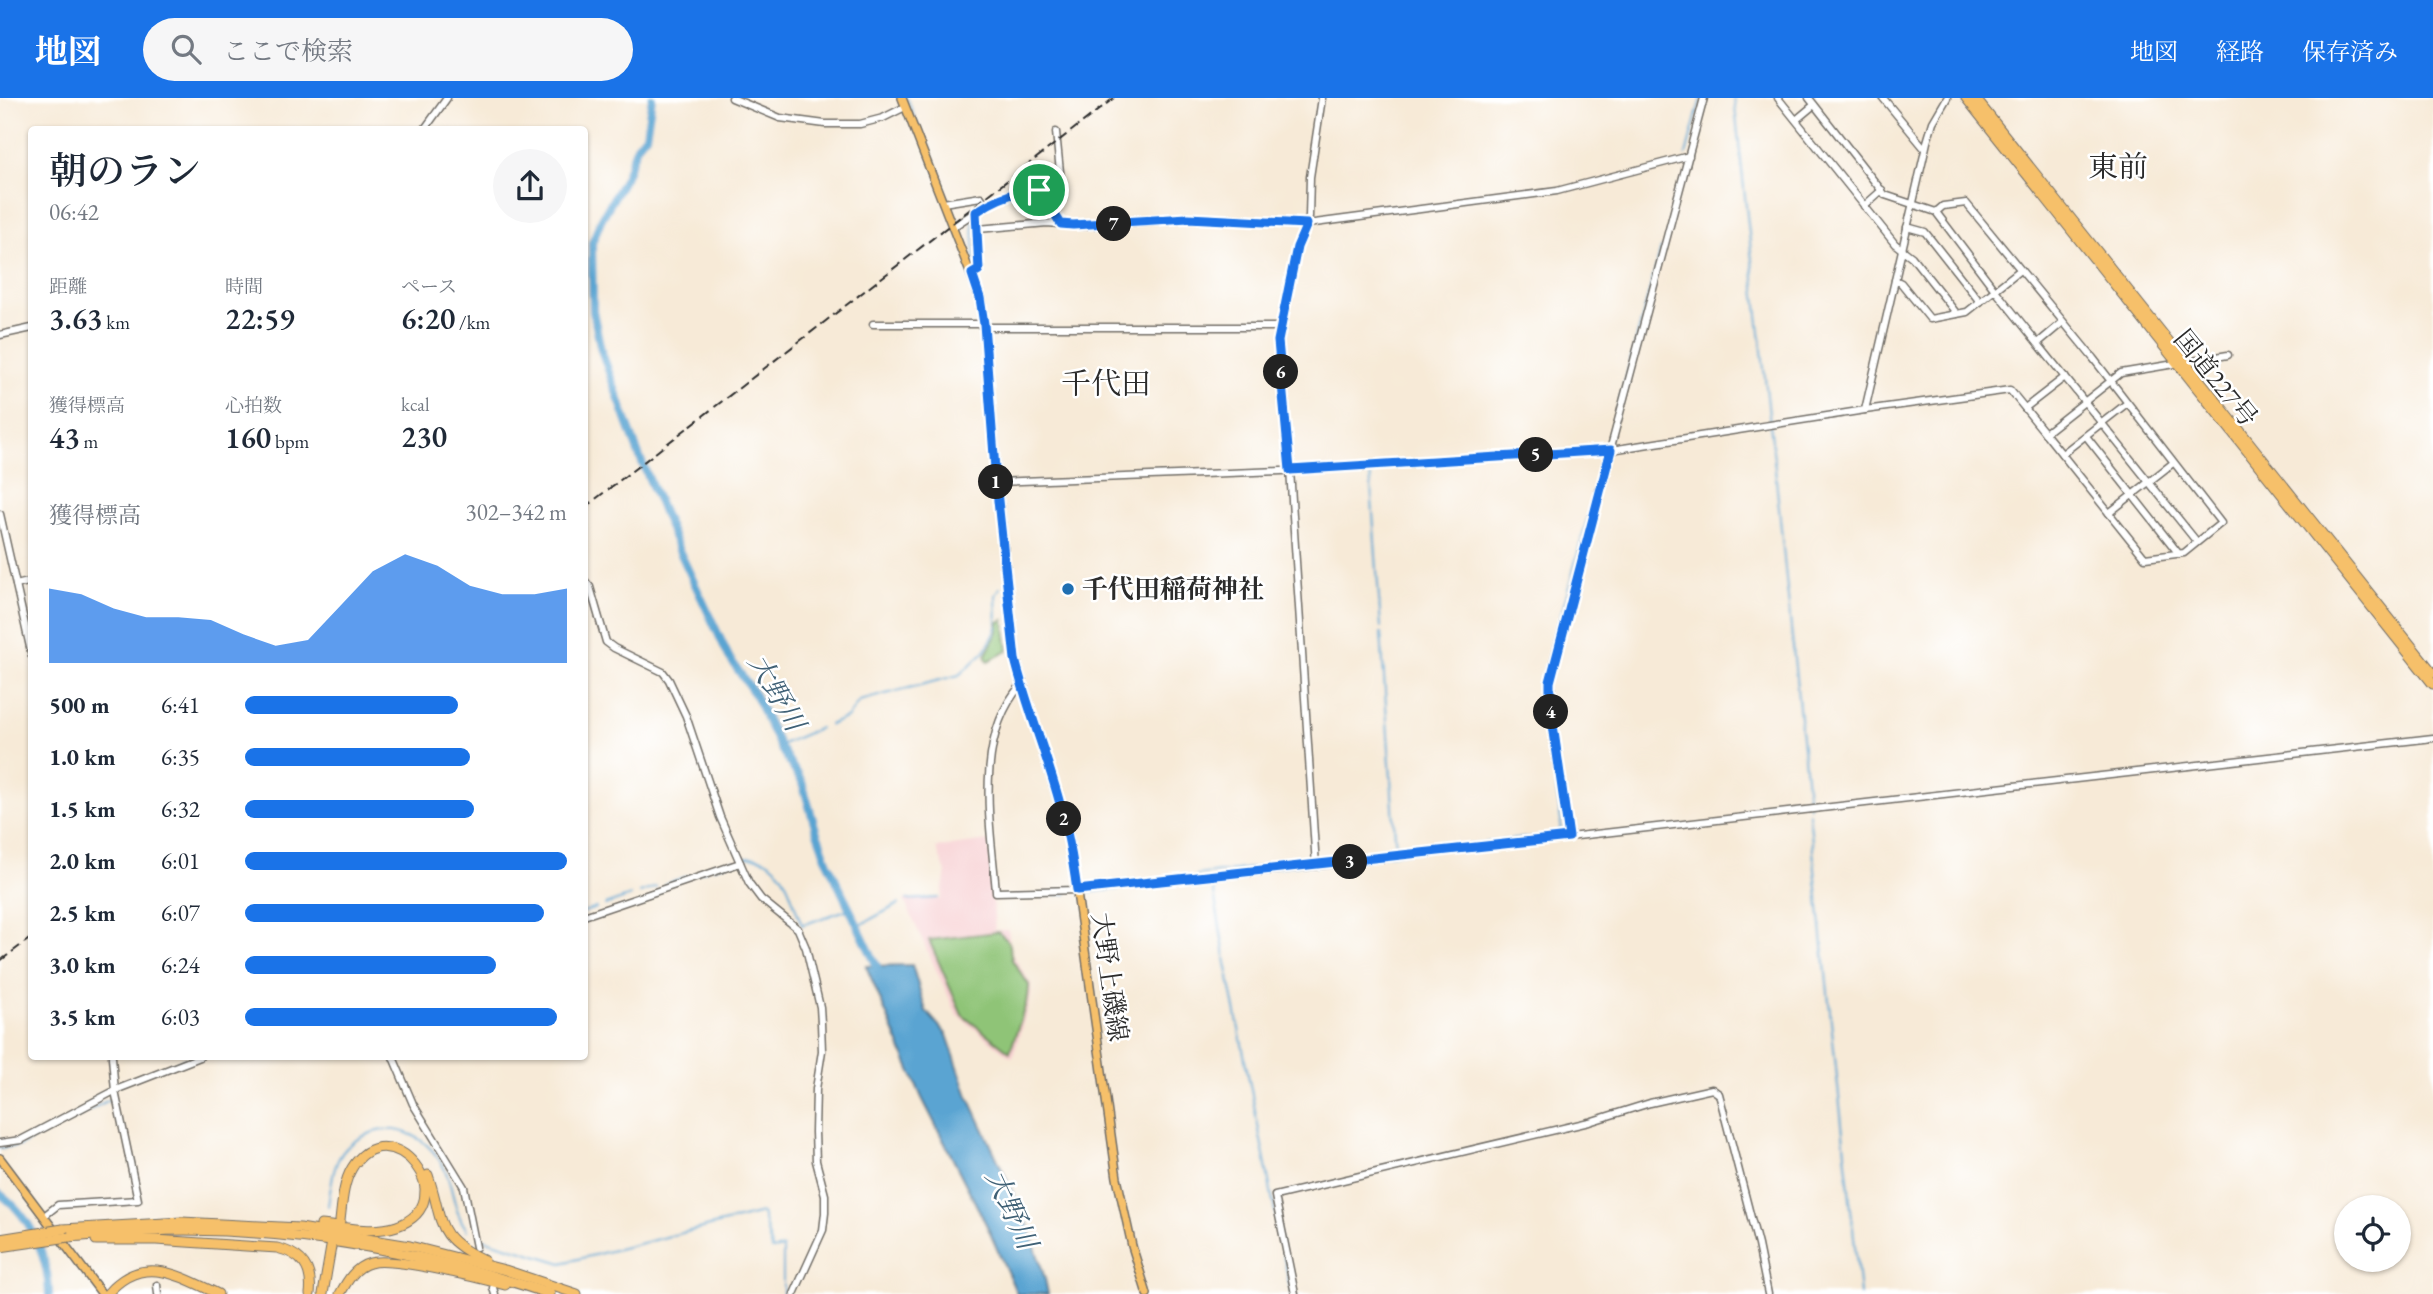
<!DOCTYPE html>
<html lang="ja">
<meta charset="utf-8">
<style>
body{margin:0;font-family:"EB Garamond","Noto Serif JP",serif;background:#f6f6f7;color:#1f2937;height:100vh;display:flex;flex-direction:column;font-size:26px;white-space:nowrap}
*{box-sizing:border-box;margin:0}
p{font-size:23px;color:#747a83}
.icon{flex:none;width:38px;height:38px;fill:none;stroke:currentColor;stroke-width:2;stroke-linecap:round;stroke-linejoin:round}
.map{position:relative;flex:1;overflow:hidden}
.sheet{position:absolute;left:28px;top:28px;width:560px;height:934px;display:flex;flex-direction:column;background:#fff;border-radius:7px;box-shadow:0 2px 5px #0004}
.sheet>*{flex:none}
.fabs{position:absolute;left:2334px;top:1097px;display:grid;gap:14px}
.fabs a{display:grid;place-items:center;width:77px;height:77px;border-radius:50%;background:#fff;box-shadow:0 2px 5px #0004;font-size:35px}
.pin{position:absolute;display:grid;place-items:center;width:60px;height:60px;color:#fff;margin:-30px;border:4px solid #fff;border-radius:50%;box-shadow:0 2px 7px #0007}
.km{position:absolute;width:35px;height:35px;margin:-18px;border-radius:50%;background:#222;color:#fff;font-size:19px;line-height:35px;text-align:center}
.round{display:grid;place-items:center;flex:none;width:74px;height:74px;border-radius:37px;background:#f6f6f7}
.head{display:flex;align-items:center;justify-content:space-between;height:119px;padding:0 21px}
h1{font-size:38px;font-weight:600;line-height:52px}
.stats{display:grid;grid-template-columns:repeat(3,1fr);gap:10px;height:119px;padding:7px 21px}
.stats div{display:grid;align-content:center}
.stats b{font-size:30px;font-weight:600}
.stats small{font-size:19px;font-weight:400}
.stats p{font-size:19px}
.chart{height:196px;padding:14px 21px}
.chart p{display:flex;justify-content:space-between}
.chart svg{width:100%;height:126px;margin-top:7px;fill:#1a73e8;opacity:.7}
ul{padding:0 21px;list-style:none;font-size:23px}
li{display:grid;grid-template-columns:112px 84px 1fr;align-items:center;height:52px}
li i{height:18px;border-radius:9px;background:#1a73e8}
header{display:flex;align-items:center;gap:42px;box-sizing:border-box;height:98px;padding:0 35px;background:#1a73e8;color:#fff}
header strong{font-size:33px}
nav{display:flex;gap:38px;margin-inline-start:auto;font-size:24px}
.search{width:490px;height:63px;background:#f6f6f7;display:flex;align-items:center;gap:18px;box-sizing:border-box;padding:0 24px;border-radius:38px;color:#747a83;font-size:26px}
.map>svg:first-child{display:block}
</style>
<header>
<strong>地図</strong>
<div class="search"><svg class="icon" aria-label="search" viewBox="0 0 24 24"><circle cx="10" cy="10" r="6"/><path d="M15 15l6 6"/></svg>ここで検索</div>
<nav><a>地図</a><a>経路</a><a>保存済み</a></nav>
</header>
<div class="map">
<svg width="2433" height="1196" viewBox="0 0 2433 1196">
<rect width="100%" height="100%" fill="#fff"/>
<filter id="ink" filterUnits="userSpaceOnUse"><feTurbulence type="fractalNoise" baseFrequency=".0143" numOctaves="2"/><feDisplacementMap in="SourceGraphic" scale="14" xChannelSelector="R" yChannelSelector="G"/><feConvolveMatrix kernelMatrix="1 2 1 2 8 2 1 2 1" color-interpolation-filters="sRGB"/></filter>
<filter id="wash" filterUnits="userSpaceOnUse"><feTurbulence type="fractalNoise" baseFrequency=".00686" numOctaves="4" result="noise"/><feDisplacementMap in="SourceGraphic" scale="28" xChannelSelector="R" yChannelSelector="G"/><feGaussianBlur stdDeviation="1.57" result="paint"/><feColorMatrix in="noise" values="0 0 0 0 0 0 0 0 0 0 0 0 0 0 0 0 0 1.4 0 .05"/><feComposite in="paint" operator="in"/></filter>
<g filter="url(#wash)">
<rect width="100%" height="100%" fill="#f7ead7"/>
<path fill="#f7cfd1" d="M989,743L995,832H1008L1012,856L1031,886V898L1013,959L1009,958L957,917L904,802L941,801L946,774L936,750Z"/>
<g fill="#8fc477" stroke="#5d7851" stroke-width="2">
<path d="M1004,522L1008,553L988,563L985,558L998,534L999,524Z"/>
<path d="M998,834L1008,843L1012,862L1029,887L1028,899L1010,954L962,917L929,842Z"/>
</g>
<path fill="#5aa4d2" stroke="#42687e" stroke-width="2" d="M912,867L926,913L947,937L968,998L1029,1129L1045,1181L1048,1196H1017L986,1126L922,1000L866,868Z"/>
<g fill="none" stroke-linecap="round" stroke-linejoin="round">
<g stroke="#5aa4d2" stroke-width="2">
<path d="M907,0L947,101"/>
<path d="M1734,0L1774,361L1809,709"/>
<path d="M1686,57L1701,0"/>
<path d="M973,122L975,167"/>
<path d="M1607,350L1661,150"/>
<path d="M1370,373L1381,529"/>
<path d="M829,627L848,619L859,603L959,577L984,554L994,537L997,529L996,497L1000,490"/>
<path d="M780,647L820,630"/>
<path d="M1809,715L1860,1196"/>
<path d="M741,760C785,753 789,796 802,827L849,811"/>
<path d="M1320,761L1396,753L1381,535"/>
<path d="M1320,764L1552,737L1560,732L1561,723L1542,587L1605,356"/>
<path d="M714,770L734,762"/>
<path d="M1232,774L1311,765"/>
<path d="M697,775L706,772"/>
<path d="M1197,777L1312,762"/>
<path d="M1214,782L1212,783L1225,858"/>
<path d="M1217,782L1228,780"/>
<path d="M665,786L688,778"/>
<path d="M640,795L656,789"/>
<path d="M1084,795L1193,783"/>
<path d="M1013,799L1067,796"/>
<path d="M907,802L938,800"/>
<path d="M605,807L631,798"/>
<path d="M584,814L596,810"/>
<path d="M858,828L899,806"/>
<path d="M1225,860L1291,1195"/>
<path d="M166,969L185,961"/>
<path d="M0,1050L19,1048L111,1001"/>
<path d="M328,1108C333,1076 332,1052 366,1037C399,1022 430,1041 445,1072C454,1092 453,1113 467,1132"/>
<path d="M483,1141L562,1165L762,1115L772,1152L783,1150V1196"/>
</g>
<g stroke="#5aa4d2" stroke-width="8">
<path d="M652,0L646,37L637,48L625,80L601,122L592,145L593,213L601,252L639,357L678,450L729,559L755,597L781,651L802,684L816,732L828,765L881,877"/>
<path d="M0,1096C31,1118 48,1158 49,1196"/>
</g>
</g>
</g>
<g filter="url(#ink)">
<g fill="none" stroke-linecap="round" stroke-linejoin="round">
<defs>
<g id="minor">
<path d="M732,0L780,20L825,26H860L883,20L905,9"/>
<path d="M1778,0L1895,146L1912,159L1957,216"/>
<path d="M1809,0L1885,97L1936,114L1995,192L2197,444"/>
<path d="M1883,0L1925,51"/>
<path d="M1796,22L1814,7"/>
<path d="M424,32L447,0"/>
<path d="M1039,92L1061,84L1056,34"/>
<path d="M943,105L981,99L986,107"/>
<path d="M1864,108L1882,92"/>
<path d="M1936,114L1943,108L1966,105L2093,260L2221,425L2184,455L2145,460L2045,335"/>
<path d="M953,129C983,109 1002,94 1039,92L1061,126"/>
<path d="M1907,129L1925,134L1980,204"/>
<path d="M978,131L1047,125L1084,128L1188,120L1307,126L1557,93L1689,58"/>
<path d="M972,175L979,172L976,114"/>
<path d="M1895,182L1901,185L1930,221L1967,214L2020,172"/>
<path d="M873,226H984"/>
<path d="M984,229H1280"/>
<path d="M0,237L32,230"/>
<path d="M2038,245L2063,224"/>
<path d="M2025,310L2065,279"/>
<path d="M1865,312L2010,292L2045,335L2121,275L2228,257"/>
<path d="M2086,338L2179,456"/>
<path d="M2062,356L2126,306"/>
<path d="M997,384L1307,372L1611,352L1865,312L1927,44L1933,24L1947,0"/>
<path d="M2109,415L2173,365"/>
<path d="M0,416L32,558"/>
<path d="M584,482L590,489L606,544L614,550L663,574L669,582L686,618L720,719L749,785L761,801L798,831L806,850L820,909L821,925L822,953L816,991L815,1034L816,1063L825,1097V1115L823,1132L794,1196"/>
<path d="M16,487L32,483"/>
<path d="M1021,587C973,641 991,729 996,794L1077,792L1316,768L2433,640"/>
<path d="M1568,739L1550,606L1552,570L1704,0"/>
<path d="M1316,768L1290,372L1278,243L1297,149L1309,119L1310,79L1322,0"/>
<path d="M584,818L740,765"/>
<path d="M393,959L413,1006L464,1089L476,1149"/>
<path d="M0,1045L21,1042L118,991L200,959"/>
<path d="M44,1118L58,1107L138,1102L115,993L112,959"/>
<path d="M157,1187L158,1196"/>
<path d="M493,1190L495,1196"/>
<path d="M1295,1196L1275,1098L1589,1024L1650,1005L1712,991L1719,996L1758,1147L1768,1196"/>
</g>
<g id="major">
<path d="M902,0L980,200L984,226L997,384L1015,560L1069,738L1117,1080L1132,1148L1147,1196"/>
<path d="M0,1060L102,1196"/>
</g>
<g id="highway">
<path d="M1966,0L2433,586"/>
<path d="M1975,0L2433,575"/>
<path d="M428,1077C444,1124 433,1138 484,1162"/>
<path d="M321,1127C345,1129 374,1136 397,1128C466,1103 391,1008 352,1070C343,1085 342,1106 340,1123"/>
<path d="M63,1131L182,1124L300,1130L410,1148L505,1172L577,1196"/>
<path d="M69,1139C108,1136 146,1132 185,1132C310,1133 432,1156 550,1196"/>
<path d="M96,1142H156L277,1150C302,1156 313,1170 310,1196"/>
<path d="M107,1196C142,1155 178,1177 218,1196"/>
<path d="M323,1196L331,1149"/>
<path d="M340,1196C347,1183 355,1169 370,1165C389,1158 481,1180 505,1187"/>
</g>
</defs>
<use href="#minor" stroke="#726e67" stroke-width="9"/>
<use href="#major" stroke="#726e67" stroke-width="10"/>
<use href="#highway" stroke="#726e67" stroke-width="11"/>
<use href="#minor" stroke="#fff" stroke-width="6"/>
<use href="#major" stroke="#f6c06b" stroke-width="7"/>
<use href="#highway" stroke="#f6c06b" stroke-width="9"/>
<g stroke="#2b2b2b" stroke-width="2" stroke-dasharray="10 5" stroke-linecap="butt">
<path d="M584,410L1114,0"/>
<path d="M0,863L32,839"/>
</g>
<defs>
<g id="highway-bridge">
<path d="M0,1141L63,1131"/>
<path d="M0,1149L69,1139"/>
</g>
</defs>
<use href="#highway-bridge" stroke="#726e67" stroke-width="11" stroke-linecap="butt"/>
<use href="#highway-bridge" stroke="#f6c06b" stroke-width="9"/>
</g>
</g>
<g fill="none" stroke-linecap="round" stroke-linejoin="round" filter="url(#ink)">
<defs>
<path id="route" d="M1039,92L1061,126L1073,127L1188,120L1307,126L1297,149L1278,243L1290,372L1611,352L1550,584V606L1569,739L1077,792C1073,763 1068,734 1060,706C1047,657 1027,610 1015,561L996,384L984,226L980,200L972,176L979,172L976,114C996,100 1015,93 1039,92Z"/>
</defs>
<use href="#route" stroke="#fff" stroke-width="14"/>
<use href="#route" stroke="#1a73e8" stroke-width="9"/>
</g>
<circle fill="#1f6fb2" stroke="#fff" stroke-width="2.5" cx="1068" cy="491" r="7"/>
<g text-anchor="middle" stroke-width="5" stroke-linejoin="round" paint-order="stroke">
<g font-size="26" fill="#2b2b2b" stroke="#fff">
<text transform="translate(2216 280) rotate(51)" y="9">国道227号</text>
<text transform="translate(1110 879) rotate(82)" y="9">大野上磯線</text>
</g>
<g font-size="26" font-weight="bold" fill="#2b2b2b" stroke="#fff" text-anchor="start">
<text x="1082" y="500">千代田稲荷神社</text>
</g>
<g font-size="28" font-style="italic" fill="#406176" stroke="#fff">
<text transform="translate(777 594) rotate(60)" y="10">大野川</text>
<text transform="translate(1012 1111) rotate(65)" y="10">大野川</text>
</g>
<g font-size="30" fill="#2b2b2b" stroke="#fff">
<text x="2118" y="79">東前</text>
<text x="1106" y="296">千代田</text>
</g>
</g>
</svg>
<div class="fabs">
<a><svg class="icon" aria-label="locate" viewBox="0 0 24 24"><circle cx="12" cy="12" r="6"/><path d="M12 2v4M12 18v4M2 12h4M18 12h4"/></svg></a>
</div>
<div class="pin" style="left:1039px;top:92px;background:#1e9e55"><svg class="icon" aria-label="arrive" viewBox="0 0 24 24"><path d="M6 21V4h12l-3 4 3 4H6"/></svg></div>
<b class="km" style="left:996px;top:384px">1</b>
<b class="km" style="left:1064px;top:721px">2</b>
<b class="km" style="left:1350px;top:764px">3</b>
<b class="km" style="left:1551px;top:614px">4</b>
<b class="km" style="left:1536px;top:357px">5</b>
<b class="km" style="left:1281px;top:274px">6</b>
<b class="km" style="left:1114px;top:126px">7</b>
<section class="sheet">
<div class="head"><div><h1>朝のラン</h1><p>06:42</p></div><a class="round"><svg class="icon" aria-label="share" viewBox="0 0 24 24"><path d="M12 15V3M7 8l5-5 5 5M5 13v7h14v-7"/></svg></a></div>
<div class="stats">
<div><p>距離</p><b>3.63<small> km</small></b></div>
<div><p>時間</p><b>22:59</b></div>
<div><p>ペース</p><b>6:20<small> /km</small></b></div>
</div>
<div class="stats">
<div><p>獲得標高</p><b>43<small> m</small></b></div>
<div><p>心拍数</p><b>160<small> bpm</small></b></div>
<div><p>kcal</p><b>230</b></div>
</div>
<div class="chart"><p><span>獲得標高</span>302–342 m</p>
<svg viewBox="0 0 160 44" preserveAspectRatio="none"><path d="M0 44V18L10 20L20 25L30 28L40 28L50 29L60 34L70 38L80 36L90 24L100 12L110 6L120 10L130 17L140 20L150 20L160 18V44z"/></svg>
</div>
<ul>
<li><b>500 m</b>6:41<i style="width:66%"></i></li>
<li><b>1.0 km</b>6:35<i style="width:70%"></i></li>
<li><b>1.5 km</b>6:32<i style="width:71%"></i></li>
<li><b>2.0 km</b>6:01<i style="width:100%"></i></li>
<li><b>2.5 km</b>6:07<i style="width:93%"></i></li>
<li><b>3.0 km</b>6:24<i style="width:78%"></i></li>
<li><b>3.5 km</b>6:03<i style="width:97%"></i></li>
</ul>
</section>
</div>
